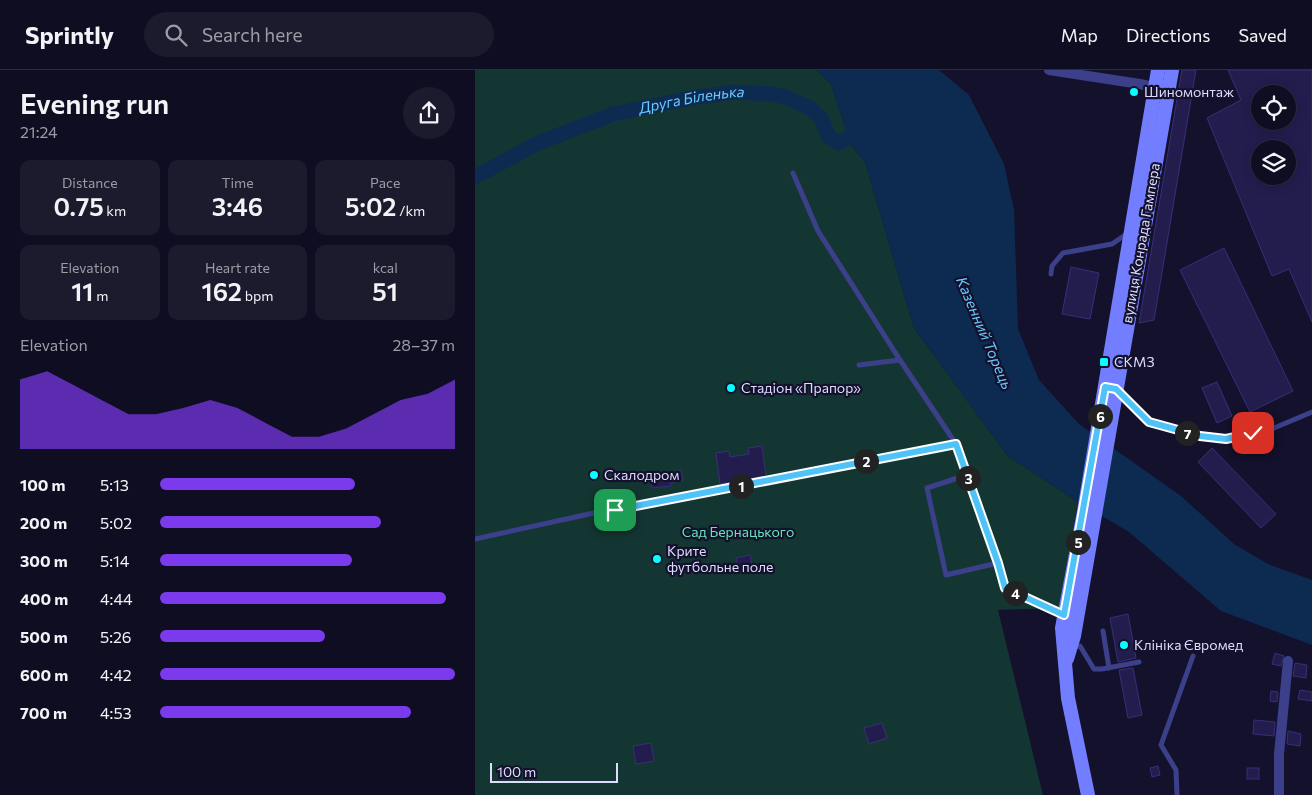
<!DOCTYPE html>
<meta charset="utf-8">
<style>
body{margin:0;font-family:Commissioner,sans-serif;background:#1c1b2e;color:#f1f3f6;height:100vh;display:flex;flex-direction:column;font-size:19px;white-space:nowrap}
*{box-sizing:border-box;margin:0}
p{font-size:16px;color:#9b9ca5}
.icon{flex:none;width:28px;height:28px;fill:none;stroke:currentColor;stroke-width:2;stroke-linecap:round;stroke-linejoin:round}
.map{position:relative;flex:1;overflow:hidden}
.side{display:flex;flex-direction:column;background:#0e0d21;width:475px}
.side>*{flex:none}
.fabs{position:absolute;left:776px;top:15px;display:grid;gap:10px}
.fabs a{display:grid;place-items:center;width:45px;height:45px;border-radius:50%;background:#0e0d21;box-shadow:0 2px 12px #0003,0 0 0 1px #2e2d3f;font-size:25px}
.scale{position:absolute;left:15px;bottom:12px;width:128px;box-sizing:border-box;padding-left:5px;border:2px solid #dddcff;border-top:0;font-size:14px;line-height:18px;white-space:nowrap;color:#dddcff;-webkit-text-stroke:4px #13112c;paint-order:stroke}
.pin{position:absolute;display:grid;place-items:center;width:42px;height:42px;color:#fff;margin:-21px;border-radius:10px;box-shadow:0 2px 8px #0006}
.km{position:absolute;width:25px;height:25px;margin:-12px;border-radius:50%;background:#222;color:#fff;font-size:14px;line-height:25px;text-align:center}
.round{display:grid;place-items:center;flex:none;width:52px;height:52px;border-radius:26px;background:#1c1b2e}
.overview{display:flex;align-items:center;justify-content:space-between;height:85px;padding:0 20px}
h1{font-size:28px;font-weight:600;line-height:38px}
.metrics{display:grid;grid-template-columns:repeat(3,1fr);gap:8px;height:85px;padding:5px 20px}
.metrics div{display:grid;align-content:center;border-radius:10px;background:#1c1b2e;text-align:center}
.metrics b{font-size:25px;font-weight:600}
.metrics small{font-size:14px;font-weight:400}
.metrics p{font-size:14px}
.chart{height:140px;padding:10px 20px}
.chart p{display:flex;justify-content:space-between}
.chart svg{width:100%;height:90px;margin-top:5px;fill:#7c3aed;opacity:.7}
ul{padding:0 20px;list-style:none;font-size:16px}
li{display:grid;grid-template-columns:80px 60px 1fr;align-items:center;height:38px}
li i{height:12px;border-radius:6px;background:#7c3aed}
header{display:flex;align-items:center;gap:30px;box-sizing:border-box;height:70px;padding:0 25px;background:#0e0d21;border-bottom:1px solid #2e2d3f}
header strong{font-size:24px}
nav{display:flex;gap:28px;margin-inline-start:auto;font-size:18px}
.search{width:350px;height:45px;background:#1c1b2e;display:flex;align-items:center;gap:12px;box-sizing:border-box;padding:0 18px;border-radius:28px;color:#9b9ca5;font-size:19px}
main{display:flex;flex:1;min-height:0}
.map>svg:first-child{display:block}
</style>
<header>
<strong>Sprintly</strong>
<div class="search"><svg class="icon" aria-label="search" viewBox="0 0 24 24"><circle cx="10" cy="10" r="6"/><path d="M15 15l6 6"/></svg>Search here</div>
<nav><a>Map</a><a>Directions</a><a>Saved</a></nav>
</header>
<main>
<section class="side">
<div class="overview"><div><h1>Evening run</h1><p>21:24</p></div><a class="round"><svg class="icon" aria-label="share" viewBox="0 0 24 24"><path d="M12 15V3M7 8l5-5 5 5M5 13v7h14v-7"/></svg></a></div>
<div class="metrics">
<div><p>Distance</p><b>0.75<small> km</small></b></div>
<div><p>Time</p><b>3:46</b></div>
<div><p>Pace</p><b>5:02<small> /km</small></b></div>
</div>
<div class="metrics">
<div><p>Elevation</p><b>11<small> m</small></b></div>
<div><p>Heart rate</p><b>162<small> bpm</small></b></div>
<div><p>kcal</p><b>51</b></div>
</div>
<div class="chart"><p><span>Elevation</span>28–37 m</p>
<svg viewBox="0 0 160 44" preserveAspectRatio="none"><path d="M0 44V10L10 6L20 13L30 20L40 27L50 27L60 24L70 20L80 24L90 31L100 38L110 38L120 34L130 27L140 20L150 17L160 10V44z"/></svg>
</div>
<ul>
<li><b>100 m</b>5:13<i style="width:66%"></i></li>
<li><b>200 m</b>5:02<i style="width:75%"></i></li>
<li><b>300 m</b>5:14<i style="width:65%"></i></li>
<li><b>400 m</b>4:44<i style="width:97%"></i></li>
<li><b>500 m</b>5:26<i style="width:56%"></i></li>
<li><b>600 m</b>4:42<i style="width:100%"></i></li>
<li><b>700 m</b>4:53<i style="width:85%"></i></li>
</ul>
</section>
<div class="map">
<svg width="837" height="725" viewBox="0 0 837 725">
<rect width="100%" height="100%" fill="#13112c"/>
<path fill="#143632" d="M0,0H342L356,14L376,75L390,92L439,258L533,386L603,432L584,538L523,540L568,725H0Z"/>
<path fill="#0d2b50" d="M342,0H464L494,25L529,94L539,140L543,259L564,310L604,354L706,426L759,474L793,494L837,510V575L746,541L654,462L603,432L533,386L439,258L390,92L376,75L356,14Z"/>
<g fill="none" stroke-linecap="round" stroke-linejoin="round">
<path stroke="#0d2b50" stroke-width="15" id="s1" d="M0,107L61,74L138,44L222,27L259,22L298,24L311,27L335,38L346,48L354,67L364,73L391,58"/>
</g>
<g fill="#221d4d" stroke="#372f79" fill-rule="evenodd">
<path d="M707,0H721L679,250L664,253Z"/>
<path d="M753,0H837V252L814,199L797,206L732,48L766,30ZM785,24H812V51H785ZM785,79H812V106H785Z"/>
<path d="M749,178L818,321L775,342L705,200Z"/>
<path d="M596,197L624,203L615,249L587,244Z"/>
<path d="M742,312L757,346L742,353L727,318Z"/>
<path d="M287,376L291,406L245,414L241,383L254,381L255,387L274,384L273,378Z"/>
<path d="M737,378L801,444L786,458L723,392Z"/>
<path d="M206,400L208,410L195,413L196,416L177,418L176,407L197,404V403Z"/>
<path d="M275,485L277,495L263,497L261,488Z"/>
<path d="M653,544L661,588L643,592L635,548Z"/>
<path d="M800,583L809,586L806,596L797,594Z"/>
<path d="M820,593L832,595L831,608L818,606Z"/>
<path d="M658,598L667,645L653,648L644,600Z"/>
<path d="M825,620L837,622V631L823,629Z"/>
<path d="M796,621L803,622L802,632L795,631Z"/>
<path d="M779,650L800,652L799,666L778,664Z"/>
<path d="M407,653L412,668L394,674L389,658Z"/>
<path d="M813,661L826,664L825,676L812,674Z"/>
<path d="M176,673L179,691L161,694L158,676Z"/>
<path d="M683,696L685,705L677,707L675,698Z"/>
<rect x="772" y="698" width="12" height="11"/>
</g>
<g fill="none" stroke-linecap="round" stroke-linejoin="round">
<g stroke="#3c408b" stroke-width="5">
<path d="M318,103L343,161L425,290"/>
<path d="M576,204L577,196L588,183L637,174L653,163"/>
<path d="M384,295L425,290L481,374L523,493L529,518L588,545"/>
<path d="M644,322L674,352L725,366L751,369L778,363L799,358L837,342"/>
<path d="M492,405L452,418L471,505L523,493"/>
<path d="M0,469L114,444L481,374"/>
<path d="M628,561L634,598"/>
<path d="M598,577L605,576L619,599H627L664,592"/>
<path d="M702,725L701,700L686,675L718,586"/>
</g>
<g stroke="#3c408b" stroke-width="10">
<path d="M574,0L665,14L687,19"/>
<path d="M804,725V684L813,591"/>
</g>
<g stroke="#737dff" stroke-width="14">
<path d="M592,589L599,566L697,0"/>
<path d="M613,725L593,628L587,558L609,441L683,0"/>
</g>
</g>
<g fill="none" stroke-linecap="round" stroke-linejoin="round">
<defs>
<path id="route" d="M140,440L481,374L523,493L530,518L589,545L630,317L641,319L674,352L725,366L751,369L778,363"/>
</defs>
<use href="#route" stroke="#fff" stroke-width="10"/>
<use href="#route" stroke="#4fc3f7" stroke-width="6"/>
</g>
<g fill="#08fdff" stroke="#13112c" stroke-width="2">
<circle cx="659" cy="22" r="5"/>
<rect x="624" y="287" width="10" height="10" rx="2.5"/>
<circle cx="256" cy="318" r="5"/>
<circle cx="119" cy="405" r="5"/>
<circle cx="182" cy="489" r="5"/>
<circle cx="649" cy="575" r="5"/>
</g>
<g text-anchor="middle" stroke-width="4.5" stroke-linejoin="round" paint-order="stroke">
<g font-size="14" fill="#dddcff" stroke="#13112c" text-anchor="start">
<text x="669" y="27">Шиномонтаж</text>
<text x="639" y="297">СКМЗ</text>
<text x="266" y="323">Стадіон «Прапор»</text>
<text x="129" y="410">Скалодром</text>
<text x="192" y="486">Крите<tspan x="192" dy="16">футбольне поле</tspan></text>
<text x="659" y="580">Клініка Євромед</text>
</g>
<g font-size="14" fill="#dddcff" stroke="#13112c">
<text transform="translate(666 173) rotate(-80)" y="5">вулиця Конрада Гампера</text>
</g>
<g font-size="14" fill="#65e2b7" stroke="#13112c">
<text x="263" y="467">Сад Бернацького</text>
</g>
<g font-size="15" font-style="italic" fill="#6ac8ff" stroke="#13112c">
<text dy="5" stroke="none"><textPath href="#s1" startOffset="232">Друга Біленька</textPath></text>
<text transform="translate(509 263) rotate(67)" y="5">Казенний Торець</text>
</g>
</g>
</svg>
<div class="fabs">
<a><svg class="icon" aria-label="locate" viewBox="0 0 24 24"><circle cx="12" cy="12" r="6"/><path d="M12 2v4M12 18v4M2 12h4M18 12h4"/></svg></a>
<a><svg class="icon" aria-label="layers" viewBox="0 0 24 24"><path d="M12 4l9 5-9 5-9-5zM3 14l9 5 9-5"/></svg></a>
</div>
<div class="scale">100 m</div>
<div class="pin" style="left:140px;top:440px;background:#1e9e55"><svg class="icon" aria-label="arrive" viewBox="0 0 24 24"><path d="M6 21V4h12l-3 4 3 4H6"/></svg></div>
<div class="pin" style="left:778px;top:363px;background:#d93025"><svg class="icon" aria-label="check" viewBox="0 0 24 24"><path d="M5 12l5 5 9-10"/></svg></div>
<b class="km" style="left:266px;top:416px">1</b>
<b class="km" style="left:391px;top:391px">2</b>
<b class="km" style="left:493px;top:408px">3</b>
<b class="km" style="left:540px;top:523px">4</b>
<b class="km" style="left:603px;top:472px">5</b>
<b class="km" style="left:625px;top:346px">6</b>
<b class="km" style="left:712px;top:363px">7</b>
</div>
</main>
